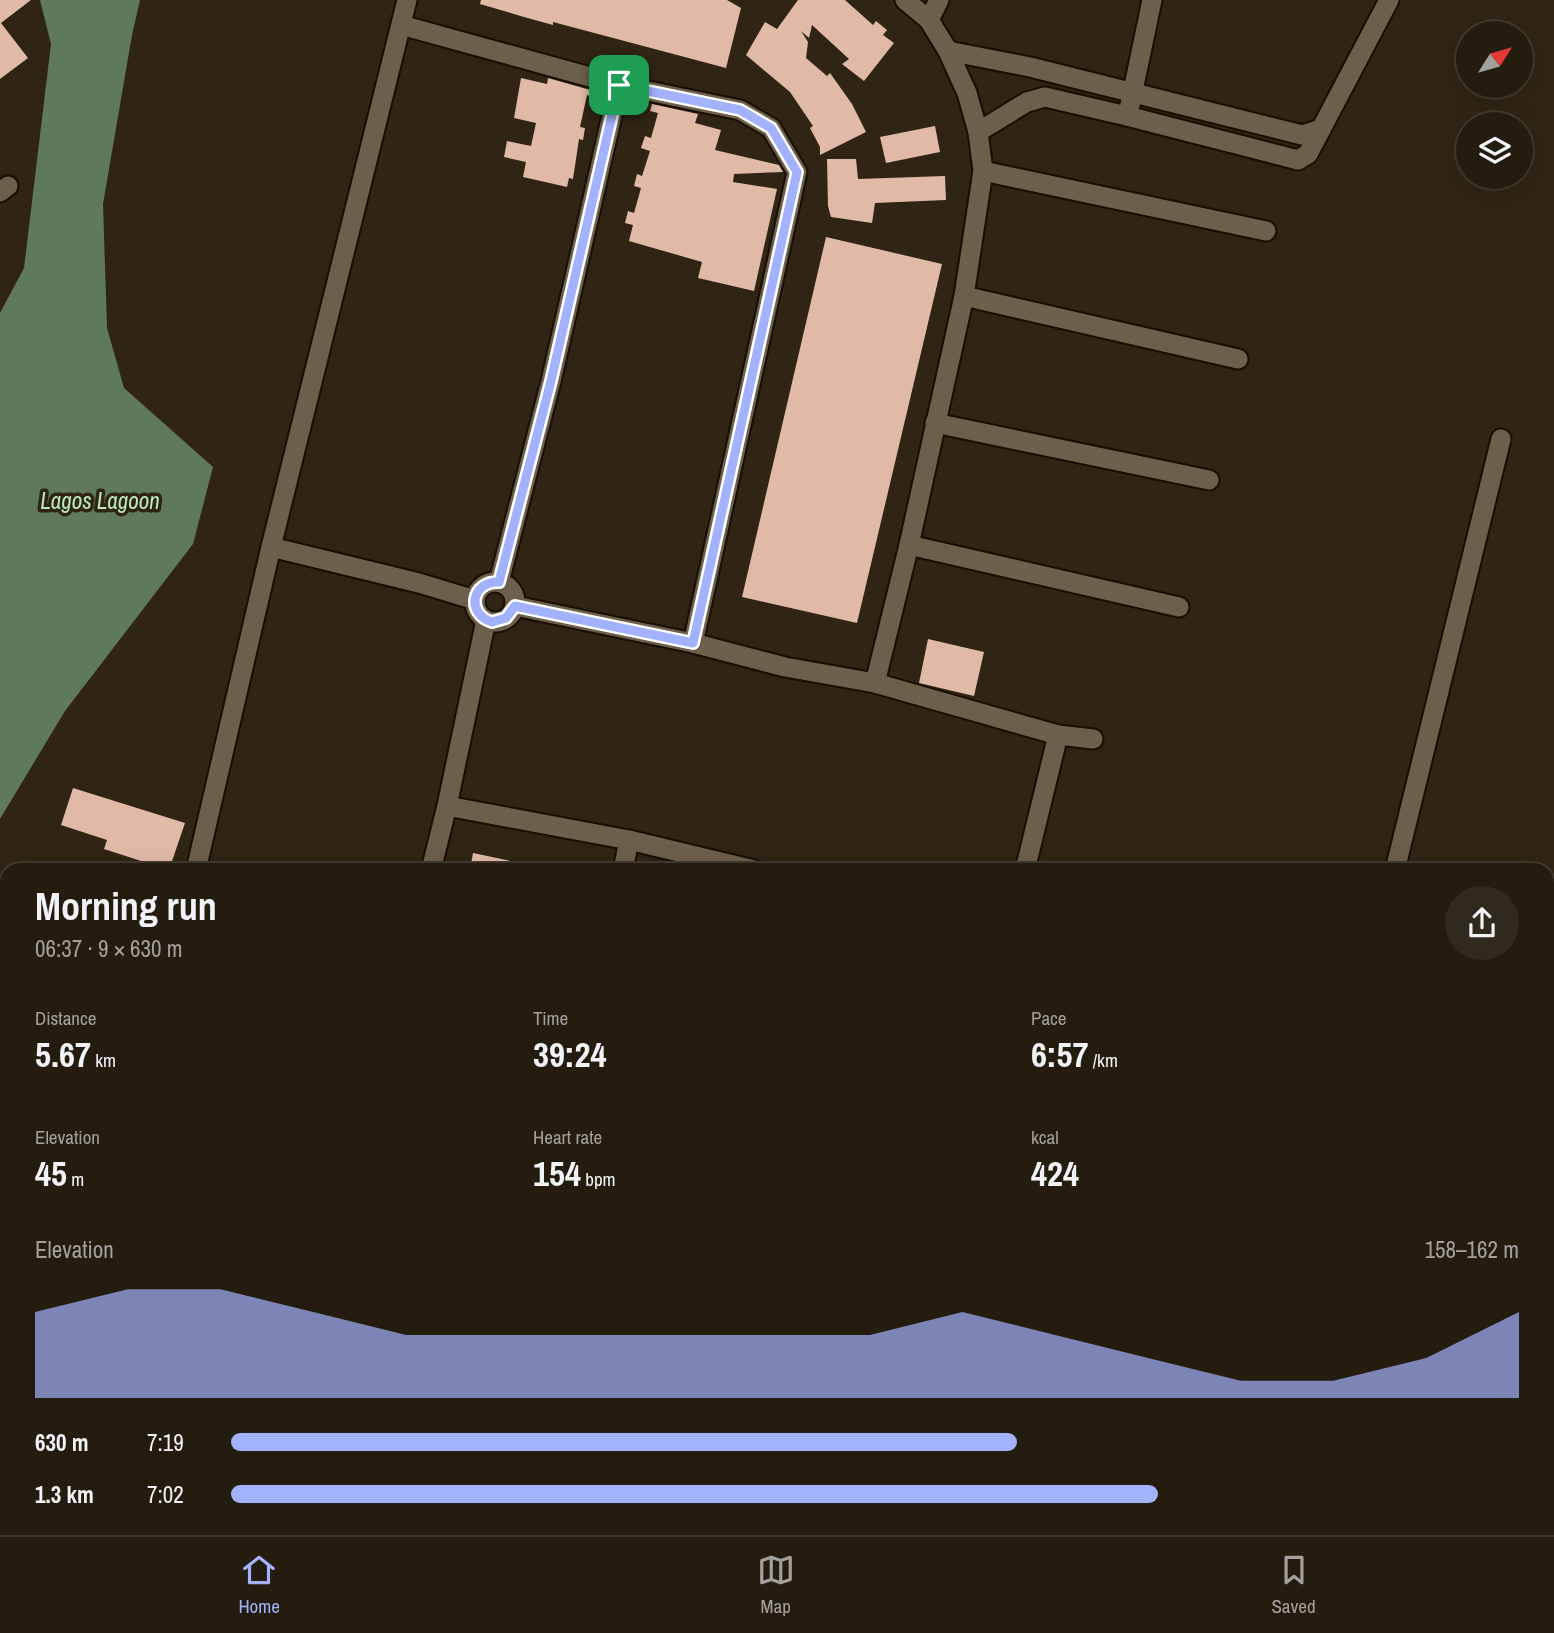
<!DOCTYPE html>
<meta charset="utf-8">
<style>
body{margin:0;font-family:"Archivo Narrow",sans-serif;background:#30291d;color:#f1f3f6;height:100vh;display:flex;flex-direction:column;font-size:26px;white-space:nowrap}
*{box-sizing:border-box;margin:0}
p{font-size:23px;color:#a3a19e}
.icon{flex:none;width:38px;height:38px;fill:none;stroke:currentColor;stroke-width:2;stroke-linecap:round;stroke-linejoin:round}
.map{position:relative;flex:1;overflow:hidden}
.side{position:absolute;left:0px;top:863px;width:1554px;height:674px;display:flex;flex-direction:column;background:#241c0f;border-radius:21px 21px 0 0;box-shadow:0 7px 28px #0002,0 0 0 2px #413a2f}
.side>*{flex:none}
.needle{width:46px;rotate:53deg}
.tools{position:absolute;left:1456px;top:21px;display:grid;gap:14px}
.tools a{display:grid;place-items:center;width:77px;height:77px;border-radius:50%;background:#241c0f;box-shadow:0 7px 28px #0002,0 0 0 2px #413a2f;font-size:35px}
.pin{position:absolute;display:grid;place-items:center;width:60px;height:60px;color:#fff;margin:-30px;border-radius:14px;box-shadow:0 4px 10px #0006}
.round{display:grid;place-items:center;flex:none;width:74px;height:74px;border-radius:37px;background:#30291d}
.summary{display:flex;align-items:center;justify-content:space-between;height:119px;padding:0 35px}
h1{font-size:38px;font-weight:700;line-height:52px}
.metrics{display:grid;grid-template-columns:repeat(3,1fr);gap:10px;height:119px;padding:7px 35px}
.metrics div{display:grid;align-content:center}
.metrics b{font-size:35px;font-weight:700}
.metrics small{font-size:19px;font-weight:400}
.metrics p{font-size:19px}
.chart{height:196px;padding:14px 35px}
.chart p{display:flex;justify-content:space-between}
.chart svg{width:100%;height:126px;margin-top:7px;fill:#a3b2fd;opacity:.7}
ul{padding:0 35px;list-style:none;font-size:23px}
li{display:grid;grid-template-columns:112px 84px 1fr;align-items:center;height:52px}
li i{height:18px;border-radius:9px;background:#a3b2fd}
.menu{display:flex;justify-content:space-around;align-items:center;height:98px;border-top:2px solid #413a2f;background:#241c0f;font-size:19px;color:#a3a19e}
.menu a{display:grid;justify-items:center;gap:4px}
.menu .active{color:#a3b2fd}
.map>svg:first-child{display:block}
</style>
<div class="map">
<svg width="1554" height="1535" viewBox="0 0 1554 1535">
<rect width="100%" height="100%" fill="#302514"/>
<path fill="#5f795d" d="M40,0H140L132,35L103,204L107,328L124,388L213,467L193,544L65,711L0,819V313L24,268L51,44Z"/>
<g fill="#e1b9a7">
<path d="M0,0H31L1,23L28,58L0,79Z"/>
<path d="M481,0H727L741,8L726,68L553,22V25L524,17L480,4Z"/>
<path d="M798,0H845L873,25L876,21L887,30L883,35L894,43L864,81L842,64L849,59L812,25L809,38L801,31L808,42L806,58L827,76L830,73L852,104L866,132L820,155V147L810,128L813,126L790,92L746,55L765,22L777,29Z"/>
<path d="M521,78L547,84L548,78L594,91L592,97L587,95L580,127L585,128L583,140L579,139L573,179L569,178L567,187L523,177L526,162L504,157L507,141L531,146L536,123L514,118Z"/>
<path d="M652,104L698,114L695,123L721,130L715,150L779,165L783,172L734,174L733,182L777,189L754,291L698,278L702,262L629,241L633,225L625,223L628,211L634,213L641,188L634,186L637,174L642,176L650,151L641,148L645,136L651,138L658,113L650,111Z"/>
<path d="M935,126L940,152L886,163L880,137Z"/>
<path d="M827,159H856L858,179L945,176L946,200L875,203L872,223L831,217L828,206Z"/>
<path d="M826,237L942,264L857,623L742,597Z"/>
<path d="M928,639L984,652L974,696L919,683Z"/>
<path d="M73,788L185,823L169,870L104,849L107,840L61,825Z"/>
<path d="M473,853L525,864V870H470Z"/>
</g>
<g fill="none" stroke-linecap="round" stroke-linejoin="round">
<defs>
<g id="minor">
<path d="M929,20L939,0"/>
<path d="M401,25L619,85L740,110L771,128L797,172L693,643"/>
<path d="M948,51L1030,67L1302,135L1321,129"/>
<path d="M1130,105L1152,0"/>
<path d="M978,132L1027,102L1045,97L1127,116L1298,160L1308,154L1389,0"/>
<path d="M983,171L1266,231"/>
<path d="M0,192L8,186"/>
<path d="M964,296L1238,359"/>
<path d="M935,423L1209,480"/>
<path d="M909,545L1179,607"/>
<path d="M271,547L407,0"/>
<circle cx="495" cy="602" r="20"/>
<path d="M499,582L551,381L619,85"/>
<path d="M515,606L693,643L785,667L875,683L1058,735L1093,739"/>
<path d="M875,683L909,545L964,296L983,171L978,132L967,93L948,51L929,20L905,0"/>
<path d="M447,806L486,620"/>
<path d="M196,870L271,547L419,583L475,600"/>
<path d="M431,870L447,806L629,840L754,870"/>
<path d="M623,870L629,840"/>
<path d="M1025,870L1058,735"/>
<path d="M1395,870L1501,439"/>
<path d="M0,1279L7,1283"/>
<path d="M1547,1411L1554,1413"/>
<path d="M0,1517L7,1512"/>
<path d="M251,1530L258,1535"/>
<path d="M551,1530L558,1535"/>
<path d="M868,1530L875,1535"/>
<path d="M911,1530L912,1535"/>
<path d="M228,1535L231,1530"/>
<path d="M1373,1535L1375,1530"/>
</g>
</defs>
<use href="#minor" stroke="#180e01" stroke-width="23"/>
<use href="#minor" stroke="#6c5f4c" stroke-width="19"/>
</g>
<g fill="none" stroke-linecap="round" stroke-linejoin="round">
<defs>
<path id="route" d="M619,85L740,110L771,128L797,172L693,643L515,606L506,618L492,622C466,614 471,581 499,582L551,381Z"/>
</defs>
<use href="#route" stroke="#fff" stroke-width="14"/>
<use href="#route" stroke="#a3b2fd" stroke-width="9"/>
</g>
<g text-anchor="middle" stroke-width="7" stroke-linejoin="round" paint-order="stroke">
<g font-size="23" font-style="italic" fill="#bbeab8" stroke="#302514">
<text x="100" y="509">Lagos Lagoon</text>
</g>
</g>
</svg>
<div class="tools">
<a><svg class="needle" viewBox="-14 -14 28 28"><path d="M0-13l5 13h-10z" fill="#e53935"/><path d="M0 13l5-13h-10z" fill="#a3a19e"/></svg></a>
<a><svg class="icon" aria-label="layers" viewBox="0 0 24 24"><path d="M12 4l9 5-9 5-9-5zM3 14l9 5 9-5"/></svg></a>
</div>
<div class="pin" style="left:619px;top:85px;background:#1e9e55"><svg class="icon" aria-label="arrive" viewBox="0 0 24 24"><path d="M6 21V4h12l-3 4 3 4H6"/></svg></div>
<section class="side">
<div class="summary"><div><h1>Morning run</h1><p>06:37 · 9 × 630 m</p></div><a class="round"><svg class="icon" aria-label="share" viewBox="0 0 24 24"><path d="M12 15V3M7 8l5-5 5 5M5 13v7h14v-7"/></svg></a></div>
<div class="metrics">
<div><p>Distance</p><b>5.67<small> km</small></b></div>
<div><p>Time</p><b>39:24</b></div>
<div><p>Pace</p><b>6:57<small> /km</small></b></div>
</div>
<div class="metrics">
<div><p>Elevation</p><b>45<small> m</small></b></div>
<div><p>Heart rate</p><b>154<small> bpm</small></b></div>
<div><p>kcal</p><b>424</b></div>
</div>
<div class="chart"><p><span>Elevation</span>158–162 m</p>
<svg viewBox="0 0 160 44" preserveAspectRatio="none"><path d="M0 44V14L10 6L20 6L30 14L40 22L50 22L60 22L70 22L80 22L90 22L100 14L110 22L120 30L130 38L140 38L150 30L160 14V44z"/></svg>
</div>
<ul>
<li><b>630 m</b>7:19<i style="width:61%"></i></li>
<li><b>1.3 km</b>7:02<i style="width:72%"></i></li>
</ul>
</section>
</div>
<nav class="menu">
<a class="active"><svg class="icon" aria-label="home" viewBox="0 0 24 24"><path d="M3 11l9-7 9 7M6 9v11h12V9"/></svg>Home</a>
<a><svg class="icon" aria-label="map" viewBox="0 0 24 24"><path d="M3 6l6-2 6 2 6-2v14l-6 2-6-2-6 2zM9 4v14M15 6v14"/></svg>Map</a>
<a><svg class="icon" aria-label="saved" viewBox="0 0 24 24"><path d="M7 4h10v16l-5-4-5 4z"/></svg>Saved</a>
</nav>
